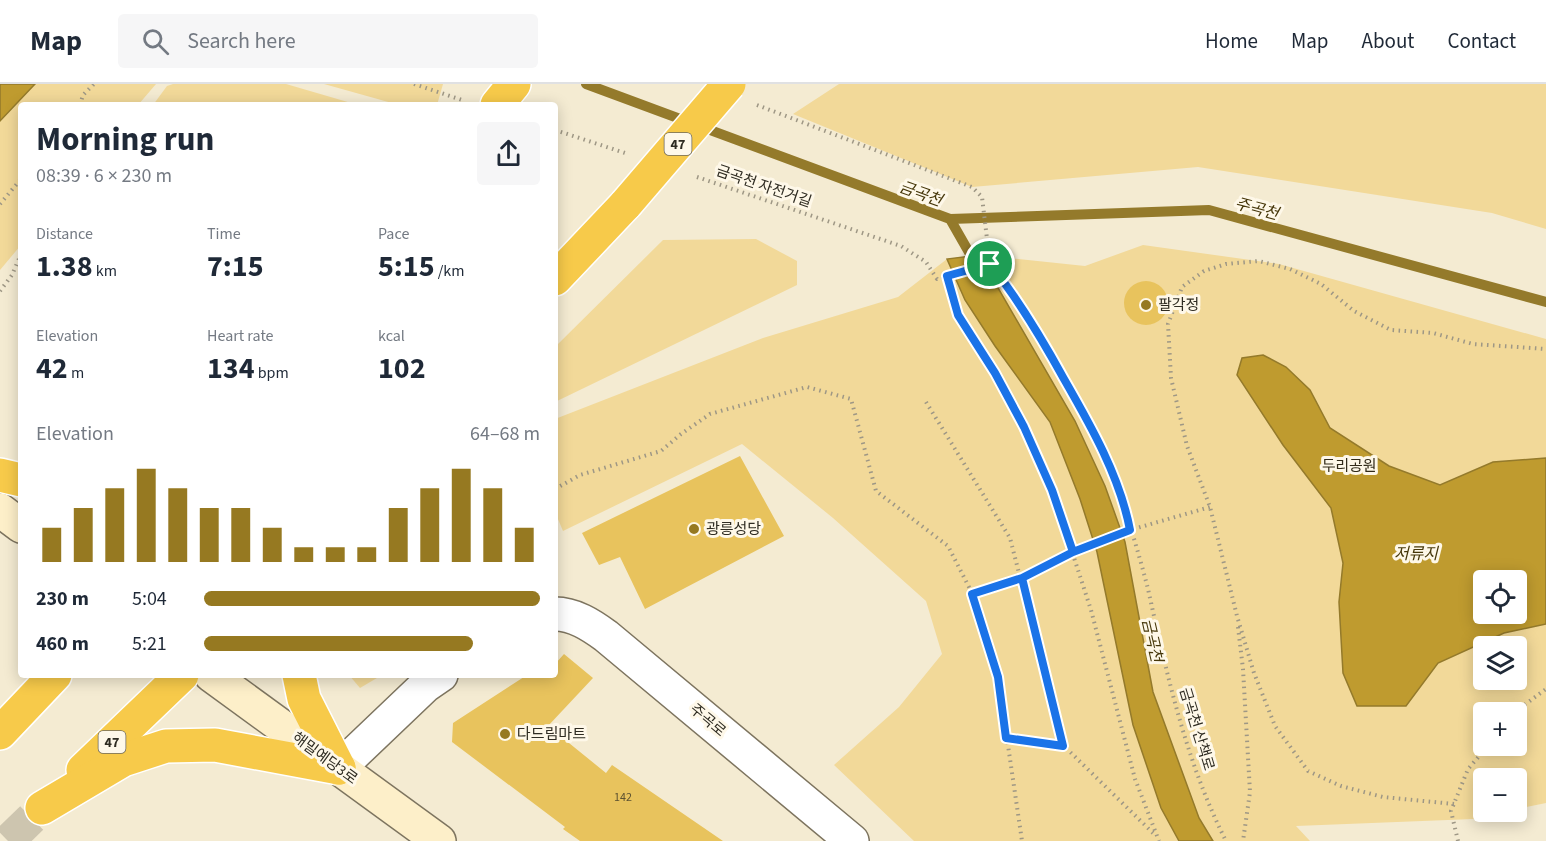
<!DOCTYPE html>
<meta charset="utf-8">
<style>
body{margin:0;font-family:"Source Sans 3","Noto Sans KR",sans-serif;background:#f6f6f7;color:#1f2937;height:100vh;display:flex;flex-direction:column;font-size:22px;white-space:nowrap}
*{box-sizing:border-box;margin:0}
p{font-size:20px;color:#747a83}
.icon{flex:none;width:33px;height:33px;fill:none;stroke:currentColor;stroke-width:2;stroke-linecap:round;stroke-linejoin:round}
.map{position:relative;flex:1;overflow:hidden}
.sheet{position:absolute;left:18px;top:18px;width:540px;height:576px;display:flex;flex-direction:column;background:#fff;border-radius:6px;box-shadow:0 3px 15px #0003}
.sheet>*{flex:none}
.controls{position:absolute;left:1473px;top:486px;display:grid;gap:12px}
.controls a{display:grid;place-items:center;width:54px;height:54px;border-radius:6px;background:#fff;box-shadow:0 3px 15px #0003;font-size:30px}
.pin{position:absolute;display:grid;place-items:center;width:51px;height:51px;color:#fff;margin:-26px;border:3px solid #fff;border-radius:50%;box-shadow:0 2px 6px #0007}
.round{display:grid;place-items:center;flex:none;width:63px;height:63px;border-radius:6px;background:#f6f6f7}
.overview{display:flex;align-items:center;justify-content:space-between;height:102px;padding:0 18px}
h1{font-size:33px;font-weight:700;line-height:45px}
.metrics{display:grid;grid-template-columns:repeat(3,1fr);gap:9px;height:102px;padding:6px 18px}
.metrics div{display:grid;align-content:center}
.metrics b{font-size:30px;font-weight:700}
.metrics small{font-size:16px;font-weight:400}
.metrics p{font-size:16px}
.chart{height:168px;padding:12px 18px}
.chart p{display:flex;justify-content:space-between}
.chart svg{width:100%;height:108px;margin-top:6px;stroke:#967921;stroke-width:6}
ul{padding:0 18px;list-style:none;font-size:20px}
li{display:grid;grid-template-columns:96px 72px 1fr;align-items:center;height:45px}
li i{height:15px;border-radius:8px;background:#967921}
header{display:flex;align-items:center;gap:36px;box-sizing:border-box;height:84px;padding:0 30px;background:#fff;border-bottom:2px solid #e0e1e3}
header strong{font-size:28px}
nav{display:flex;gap:33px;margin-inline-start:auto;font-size:21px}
.search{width:420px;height:54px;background:#f6f6f7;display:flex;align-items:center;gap:15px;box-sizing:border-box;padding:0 21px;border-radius:6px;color:#747a83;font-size:22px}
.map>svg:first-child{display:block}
</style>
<header>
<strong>Map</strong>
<div class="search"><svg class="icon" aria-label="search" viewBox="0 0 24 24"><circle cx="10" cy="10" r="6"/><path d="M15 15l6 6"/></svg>Search here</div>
<nav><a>Home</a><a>Map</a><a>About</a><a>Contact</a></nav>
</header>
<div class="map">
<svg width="1546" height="757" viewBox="0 0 1546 757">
<rect width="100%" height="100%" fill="#f4ebd2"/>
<g fill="#f2d999" fill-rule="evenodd">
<path d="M35,0H156L138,21H21V161L0,186V37Z"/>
<path d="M173,0H286L358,21H153L167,2Z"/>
<path d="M324,0H443L437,21H399Z"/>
<path d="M839,0H1546V145L1492,129L1198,83L972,103L793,30Z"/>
<path d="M756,155L797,177V201L555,318V263L663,156Z"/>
<path d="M1143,161L1279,180L1546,255V719L1517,725L1516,694H1484V728H1505L1473,735L1296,742L1310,757H914L834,681L899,623L942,570L926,517L833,434L742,360L563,447L555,428V335L763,254L898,213L947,175L979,171L1085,182ZM1484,496H1516V530H1484ZM1484,562H1516V596H1484ZM1484,628H1516V662H1484Z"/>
<path d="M349,591H382L360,604Z"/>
</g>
<g fill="#bf9b2f" stroke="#947a2b" stroke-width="1.5" fill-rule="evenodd">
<path d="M0,0H35L0,37Z"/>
<path d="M979,171L1075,337L1105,402L1125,458L1153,608L1199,734L1213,757H1179L1161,724L1133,641L1097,468L1080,415L1050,338L995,262L965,216L947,175Z"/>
<path d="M1263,271L1286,283L1310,306L1330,344L1389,382L1440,401L1493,378L1546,374V540L1504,549L1438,579L1406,622H1357L1343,589L1339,518L1343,479L1331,424L1283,361L1237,291L1242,274ZM1484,496H1516V530H1484Z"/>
</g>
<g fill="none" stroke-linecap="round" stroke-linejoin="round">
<g stroke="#947a2b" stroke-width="10">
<path d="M586,0L950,135L978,184"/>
<path d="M950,135L1209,126L1546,218"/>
</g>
</g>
<g fill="#e8c35d">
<circle cx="1146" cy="219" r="22"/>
<path d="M740,372L784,452L645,525L620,473L599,481L582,449Z"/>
<path d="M564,570L593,594L548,642L606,689L612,681L723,757H580L563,745L565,743L452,658L453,639L527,591H555V580Z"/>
</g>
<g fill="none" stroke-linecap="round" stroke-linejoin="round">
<path stroke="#cdc5af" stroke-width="33" stroke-dasharray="33 16" stroke-linecap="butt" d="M8,757L42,724"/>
<defs>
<g id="street">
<path d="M555,530C574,530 591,541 606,552L852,757"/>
<path d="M339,684L425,602L441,591"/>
</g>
<g id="secondary">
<path d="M0,426L21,442"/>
<path d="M211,591L439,757"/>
</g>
<g id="highway">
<path d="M497,21L514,0"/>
<path d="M555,195L626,120"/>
<path d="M0,391L21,396"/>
<path d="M299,591L304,615L339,684"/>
<path d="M0,649L55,591"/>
<path d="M83,686L182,591"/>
<path d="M42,724L123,676L166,662L215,661L339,684"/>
</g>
</defs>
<use href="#street" stroke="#7d745f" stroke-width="36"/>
<use href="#secondary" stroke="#7d745f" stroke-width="36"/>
<use href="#highway" stroke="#fff" stroke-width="36"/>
<g stroke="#9e9785" stroke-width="4" stroke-dasharray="1.5 4.5" stroke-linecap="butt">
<path d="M414,0L462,16"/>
<path d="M80,21L83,11L94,0"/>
<path d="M757,21L972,103L982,113L990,180"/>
<path d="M555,46L625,69"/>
<path d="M697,93L901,162L926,178L937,195L990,180"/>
<path d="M0,120L21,95"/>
<path d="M990,180C1019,216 1041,255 1064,295C1088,338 1114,383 1127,431C1134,455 1142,481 1148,505C1167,591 1186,678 1226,757"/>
<path d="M947,192L958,231L995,289L1024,343L1052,406L1091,526L1135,695L1159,757"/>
<path d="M0,207L12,191L21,170"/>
<path d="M926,318L1010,454L1063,661L1153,749"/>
<path d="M555,405L580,391L661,367L681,350L710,330L807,303L851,315L876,407L948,462L972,509L998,593L1022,757"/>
<path d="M972,509L1022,494L1073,468L1130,446L1210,423"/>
<path d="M1238,543L1243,585L1250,708L1243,757"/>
<path d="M1516,629L1523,622L1546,605"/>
<path d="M1007,654L1063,661"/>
<path d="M1454,720L1383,713L1341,702L1308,687L1275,642L1254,589L1237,532L1210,423L1187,362L1171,294L1168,240L1182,203L1204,187L1226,180L1259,177L1290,185L1321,200L1354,227L1391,246L1433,249L1473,260L1546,265"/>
<path d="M1458,757L1451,727L1468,685L1488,662"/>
</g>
<use href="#street" stroke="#fff" stroke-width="33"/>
<use href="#secondary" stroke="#fdefc9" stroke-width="33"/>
<use href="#highway" stroke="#f7ca4a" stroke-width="33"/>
<defs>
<path id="highway-bridge" d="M626,120L729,0"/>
</defs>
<use href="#highway-bridge" stroke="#fff" stroke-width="36" stroke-linecap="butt"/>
<use href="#highway-bridge" stroke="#f7ca4a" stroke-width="33"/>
</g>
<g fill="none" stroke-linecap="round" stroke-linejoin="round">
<defs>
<path id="route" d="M990,180L947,192L958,231L995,289L1024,343L1052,406L1073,468L1022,494L972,510L998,593L1006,654L1063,662L1022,494L1073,468L1130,446C1120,393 1091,342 1064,295C1042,255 1019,216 990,180"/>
</defs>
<use href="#route" stroke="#fff" stroke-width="12"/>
<use href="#route" stroke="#1a73e8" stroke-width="8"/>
</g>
<g fill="#967921" stroke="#fef8e9" stroke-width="2">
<circle cx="1146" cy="221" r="6"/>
<circle cx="694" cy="445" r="6"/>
<circle cx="505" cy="650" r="6"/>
</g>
<g text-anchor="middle" stroke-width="6" stroke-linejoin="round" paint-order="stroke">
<g font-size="12" fill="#5d5231">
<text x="623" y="717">142</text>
</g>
<g fill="#fef8e9" stroke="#6d695e" stroke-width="1.5">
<rect x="664.5" y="49" width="27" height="22" rx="4.5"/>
<rect x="98.5" y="647" width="27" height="22" rx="4.5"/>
</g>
<g font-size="14" font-weight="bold" fill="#2f2c22">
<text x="678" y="65">47</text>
<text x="112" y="663">47</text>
</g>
<g font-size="15" fill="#2f2c22" stroke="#fef8e9">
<text transform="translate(764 102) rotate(19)" y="5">금곡천 자전거길</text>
<text transform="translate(708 636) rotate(40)" y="5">주곡로</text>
<text transform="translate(1197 645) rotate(73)" y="5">금곡천 산책로</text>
<text transform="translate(325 674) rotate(36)" y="5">해밀예당3로</text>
</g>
<g font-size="15" fill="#2f2c22" stroke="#fef8e9" text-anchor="start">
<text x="1158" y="226">팔각정</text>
<text x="706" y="450">광릉성당</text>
<text x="517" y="655">다드림마트</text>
</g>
<g font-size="15" fill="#322b19" stroke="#fef8e9">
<text x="1349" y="387">두리공원</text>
</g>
<g font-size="16" font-style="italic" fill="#46370a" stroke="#fef8e9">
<text transform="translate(921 109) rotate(20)" y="6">금곡천</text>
<text transform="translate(1257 124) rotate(15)" y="6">주곡천</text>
<text x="1416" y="475">저류지</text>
<text transform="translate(1153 556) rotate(77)" y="6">금곡천</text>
</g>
</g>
</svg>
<div class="controls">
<a><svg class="icon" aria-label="locate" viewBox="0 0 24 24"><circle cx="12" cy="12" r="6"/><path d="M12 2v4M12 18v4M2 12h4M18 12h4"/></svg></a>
<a><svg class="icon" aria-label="layers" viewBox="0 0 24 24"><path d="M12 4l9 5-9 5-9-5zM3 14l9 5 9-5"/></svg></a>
<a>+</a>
<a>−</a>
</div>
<div class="pin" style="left:990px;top:180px;background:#1e9e55"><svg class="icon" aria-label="arrive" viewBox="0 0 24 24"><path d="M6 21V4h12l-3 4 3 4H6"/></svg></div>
<section class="sheet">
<div class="overview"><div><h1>Morning run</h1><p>08:39 · 6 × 230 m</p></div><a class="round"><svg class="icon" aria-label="share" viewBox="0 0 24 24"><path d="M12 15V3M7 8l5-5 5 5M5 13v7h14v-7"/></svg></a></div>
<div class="metrics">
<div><p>Distance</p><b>1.38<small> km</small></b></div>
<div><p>Time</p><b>7:15</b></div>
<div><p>Pace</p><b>5:15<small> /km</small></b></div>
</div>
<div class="metrics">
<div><p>Elevation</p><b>42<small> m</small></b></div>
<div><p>Heart rate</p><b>134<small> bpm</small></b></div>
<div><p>kcal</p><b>102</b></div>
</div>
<div class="chart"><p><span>Elevation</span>64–68 m</p>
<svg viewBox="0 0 160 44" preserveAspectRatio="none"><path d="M5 44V30M15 44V22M25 44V14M35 44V6M45 44V14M55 44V22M65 44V22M75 44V30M85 44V38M95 44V38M105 44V38M115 44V22M125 44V14M135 44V6M145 44V14M155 44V30"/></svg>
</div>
<ul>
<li><b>230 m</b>5:04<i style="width:100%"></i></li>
<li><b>460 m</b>5:21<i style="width:80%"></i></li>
</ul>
</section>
</div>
